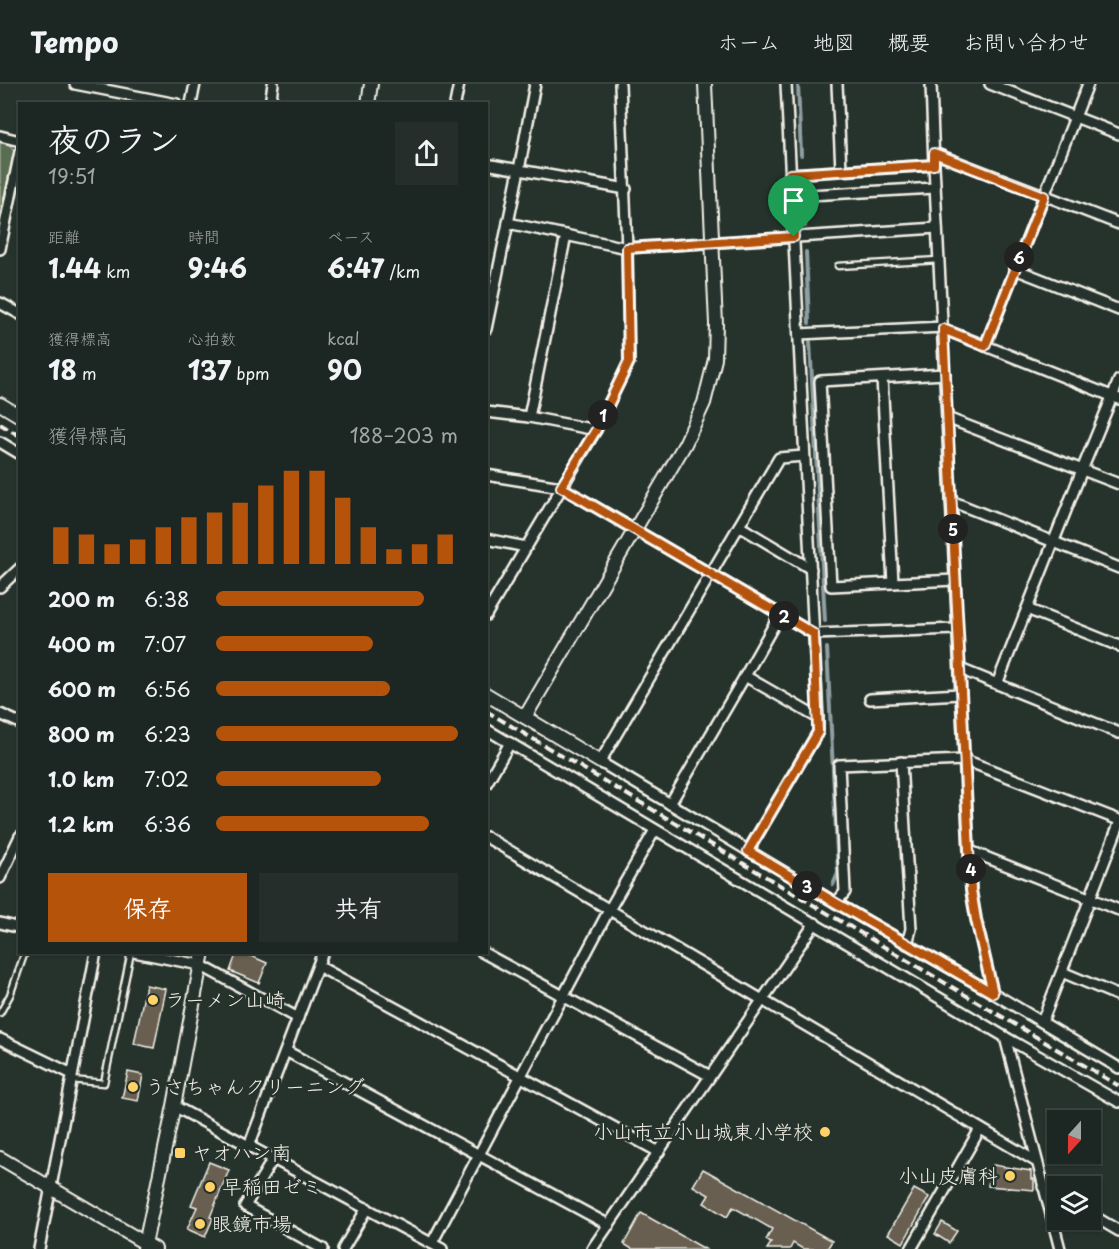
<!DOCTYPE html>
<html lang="ja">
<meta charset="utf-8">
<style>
body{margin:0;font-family:"Playpen Sans","Klee One",sans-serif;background:#252e2a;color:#f1f3f6;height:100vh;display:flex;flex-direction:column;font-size:22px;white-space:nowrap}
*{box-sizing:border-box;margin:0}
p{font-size:20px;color:#a0a5a5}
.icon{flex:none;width:33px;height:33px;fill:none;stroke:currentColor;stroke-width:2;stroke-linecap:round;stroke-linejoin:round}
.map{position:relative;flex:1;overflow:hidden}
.drawer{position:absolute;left:18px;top:18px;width:470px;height:852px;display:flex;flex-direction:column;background:#1c2622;border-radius:0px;box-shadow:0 2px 4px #0004,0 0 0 2px #3a4340}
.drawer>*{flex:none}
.needle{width:39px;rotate:201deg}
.fabs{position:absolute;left:1047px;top:1026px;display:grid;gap:12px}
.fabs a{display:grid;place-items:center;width:54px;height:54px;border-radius:0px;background:#1c2622;box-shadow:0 2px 4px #0004,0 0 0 2px #3a4340;font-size:30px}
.pin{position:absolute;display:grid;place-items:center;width:51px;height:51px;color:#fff;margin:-62px -26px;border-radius:50% 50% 50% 0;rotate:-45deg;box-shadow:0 0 6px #0007}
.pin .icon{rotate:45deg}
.km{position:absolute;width:30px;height:30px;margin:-15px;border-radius:50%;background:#222;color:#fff;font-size:16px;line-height:30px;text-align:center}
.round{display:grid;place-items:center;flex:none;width:63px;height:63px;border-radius:0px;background:#252e2a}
.head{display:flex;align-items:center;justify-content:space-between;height:102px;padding:0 30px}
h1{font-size:33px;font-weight:700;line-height:45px}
.metrics{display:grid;grid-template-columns:repeat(3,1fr);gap:9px;height:102px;padding:6px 30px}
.metrics div{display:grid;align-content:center}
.metrics b{font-size:26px;font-weight:700}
.metrics small{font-size:16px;font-weight:400}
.metrics p{font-size:16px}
.chart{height:168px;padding:12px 30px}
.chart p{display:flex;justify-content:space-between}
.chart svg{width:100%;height:108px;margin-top:6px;stroke:#b45309;stroke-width:6}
.cta{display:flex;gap:12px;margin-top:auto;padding:12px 30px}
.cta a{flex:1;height:69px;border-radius:0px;background:#b45309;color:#fff;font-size:24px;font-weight:700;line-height:69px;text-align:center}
.cta a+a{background:#252e2a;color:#f1f3f6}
ul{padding:0 30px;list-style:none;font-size:20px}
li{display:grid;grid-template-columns:96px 72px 1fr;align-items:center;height:45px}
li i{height:15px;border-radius:8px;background:#b45309}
header{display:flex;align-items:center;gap:36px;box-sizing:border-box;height:84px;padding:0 30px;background:#1c2622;border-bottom:2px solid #3a4340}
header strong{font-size:28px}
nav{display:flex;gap:33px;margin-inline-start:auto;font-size:21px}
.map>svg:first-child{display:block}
</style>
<header>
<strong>Tempo</strong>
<nav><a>ホーム</a><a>地図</a><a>概要</a><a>お問い合わせ</a></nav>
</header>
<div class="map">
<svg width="1119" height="1165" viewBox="0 0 1119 1165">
<rect width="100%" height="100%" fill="#26332d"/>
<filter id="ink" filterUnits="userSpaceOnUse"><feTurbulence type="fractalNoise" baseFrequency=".0167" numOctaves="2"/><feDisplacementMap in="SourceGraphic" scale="12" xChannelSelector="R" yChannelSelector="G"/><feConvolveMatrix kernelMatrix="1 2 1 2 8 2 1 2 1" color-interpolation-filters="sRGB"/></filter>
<g filter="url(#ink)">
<path fill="#596d51" stroke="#a6af9c" stroke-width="1.5" d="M0,58L9,60L14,67L0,133Z"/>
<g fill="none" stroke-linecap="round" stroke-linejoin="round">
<g stroke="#90a0a2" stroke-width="4">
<path d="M798,0L801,71"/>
<path d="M804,121L805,142"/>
<path d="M806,168L809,239"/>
<path d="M810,258L825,537"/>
<path d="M827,564L838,789L833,801"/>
</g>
</g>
<g fill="#685f51" stroke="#f4f1e8" stroke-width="1.5">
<path d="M237,868H242L267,879L259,899L230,887Z"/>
<path d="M146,901L166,905L154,964L134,960Z"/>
<path d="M128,988L143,991L138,1017L122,1014Z"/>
<path d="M209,1078L229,1086L210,1133L213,1134L205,1153L187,1145L197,1123L191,1121Z"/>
<path d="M993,1081L1031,1087V1095H1034V1106L988,1102L990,1088H992Z"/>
<path d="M703,1085L832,1157L827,1165H803L793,1159L790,1165H767L771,1159L766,1156L772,1145L733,1123L727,1133L704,1119L709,1111L693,1102Z"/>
<path d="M914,1105L929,1113L903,1159L888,1150Z"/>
<path d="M641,1129L705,1165H632L624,1160Z"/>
<path d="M942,1138L957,1147L949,1159L935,1150Z"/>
</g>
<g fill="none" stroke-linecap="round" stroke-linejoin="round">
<defs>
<g id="service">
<path d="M838,182L939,176"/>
<path d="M0,929L10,911L25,868"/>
<path d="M71,996L104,999L131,868"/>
</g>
<g id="minor">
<path d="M75,0L177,20"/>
<path d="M620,0L627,164L937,144"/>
<path d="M786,0L818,634"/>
<path d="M837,0L841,86"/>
<path d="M931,0L934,81L971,806L976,835L993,909"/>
<path d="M990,0L1119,50"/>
<path d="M191,20L195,0"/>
<path d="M270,20L273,0"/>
<path d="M455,20L459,0"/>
<path d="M0,52L20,57"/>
<path d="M934,69L1119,140"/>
<path d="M486,80L626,105"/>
<path d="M790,90L934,81"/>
<path d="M791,112L935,104"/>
<path d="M0,165L20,68"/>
<path d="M1015,185L1119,226"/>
<path d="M0,219L20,230"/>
<path d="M486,245L519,86L535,0"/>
<path d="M943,245L1119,315"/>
<path d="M799,250L943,243"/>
<path d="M985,262L1088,0"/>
<path d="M945,290L820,297L831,502L955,496"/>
<path d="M882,294L893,499"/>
<path d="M486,328L529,333L596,346"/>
<path d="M529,333L566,151"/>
<path d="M947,334L1119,400"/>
<path d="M0,358L20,370"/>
<path d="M804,372L779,374L600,678L836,819L993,909L1119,984"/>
<path d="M486,391L561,403L814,550L957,545"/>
<path d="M951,417L1119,484"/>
<path d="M739,442L811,485"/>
<path d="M486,455L526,463"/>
<path d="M0,503L20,484"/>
<path d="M1027,525L1119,562"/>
<path d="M486,531L596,346L629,278L627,164L508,139"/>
<path d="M960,585L1119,649"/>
<path d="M745,592L818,634V648L748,767"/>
<path d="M997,600L1082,386L1119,296"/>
<path d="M870,615L960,610"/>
<path d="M0,630L20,639"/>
<path d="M486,645L1005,953L1119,1018"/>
<path d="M901,678L911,845L907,860"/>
<path d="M486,700L510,659"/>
<path d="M670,720L745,592L780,530"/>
<path d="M486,753L1037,1078"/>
<path d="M970,767L1119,826"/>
<path d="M0,794L20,752"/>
<path d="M836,819L845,808L839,681L965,676L1119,736"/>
<path d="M0,839L20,844"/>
<path d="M134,868L200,881L298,934"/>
<path d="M482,868L710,992"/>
<path d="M318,882L659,1068"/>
<path d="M1062,888L1119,912"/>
<path d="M1042,938L1119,740"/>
<path d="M1005,953L1060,1165"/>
<path d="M0,955L72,990"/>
<path d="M286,967L609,1141"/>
<path d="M174,1022L442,1165"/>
<path d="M249,1062L323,868"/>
<path d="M273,1075L245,1122L323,1165"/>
<path d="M1043,1103L1058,1111"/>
<path d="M1090,1130L1119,1147"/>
<path d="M432,1159L609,826L655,746"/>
<path d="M39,1165L96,868"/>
<path d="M343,1165L367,1124"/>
<path d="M592,1165L815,839"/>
<path d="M911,1165L980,1045"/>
</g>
<g id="tertiary">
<path d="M368,20L371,0"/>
<path d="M0,320L20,332"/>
<path d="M486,610L600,678"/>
<path d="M525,633L685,360L704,319L715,275L716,240L705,0"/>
<path d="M0,1074L155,1165"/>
<path d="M144,1165L174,1022L203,868"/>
</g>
</defs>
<use href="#service" stroke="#f4f1e8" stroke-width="9"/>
<use href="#minor" stroke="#f4f1e8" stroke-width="14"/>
<use href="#tertiary" stroke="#f4f1e8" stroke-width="16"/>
<use href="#service" stroke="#26332d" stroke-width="4.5"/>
<use href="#minor" stroke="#26332d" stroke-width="9"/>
<use href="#tertiary" stroke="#26332d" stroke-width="12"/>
<g stroke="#f4f1e8" stroke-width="4" stroke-dasharray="9 4.5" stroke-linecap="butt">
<path d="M0,340L20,352"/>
<path d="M486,627L1119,1002"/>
</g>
</g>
</g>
<g fill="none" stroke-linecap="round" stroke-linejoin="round" filter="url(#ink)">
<defs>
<path id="route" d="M934,69L1044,112L985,262L943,245L971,806L976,836L993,909L836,819L748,767L818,648L814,550L561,403L596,346L629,278L627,164L794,153L790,90L934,81Z"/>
</defs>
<use href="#route" stroke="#fff" stroke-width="12"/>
<use href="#route" stroke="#b45309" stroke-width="8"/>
</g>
<g fill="#ffd166" stroke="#26332d" stroke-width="2">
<circle cx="153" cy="916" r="6"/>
<circle cx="133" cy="1003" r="6"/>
<circle cx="825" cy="1048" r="6"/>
<rect x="174" y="1063" width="12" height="12" rx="3"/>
<circle cx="1010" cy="1092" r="6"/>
<circle cx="210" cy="1103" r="6"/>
<circle cx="200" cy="1140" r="6"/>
</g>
<g text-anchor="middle" stroke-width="5" stroke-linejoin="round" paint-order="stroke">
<g font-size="20" fill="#f4f1e8" stroke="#26332d" text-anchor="start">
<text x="165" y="923">ラーメン山崎</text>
<text x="145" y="1010">うさちゃんクリーニング</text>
<text x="813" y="1055" text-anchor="end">小山市立小山城東小学校</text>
<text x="192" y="1076">ヤオハン南</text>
<text x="998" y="1099" text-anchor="end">小山皮膚科</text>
<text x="222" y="1110">早稲田ゼミ</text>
<text x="212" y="1147">眼鏡市場</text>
</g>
</g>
</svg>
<div class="fabs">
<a><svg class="needle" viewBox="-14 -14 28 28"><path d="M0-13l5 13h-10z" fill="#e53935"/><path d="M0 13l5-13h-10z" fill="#a0a5a5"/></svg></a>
<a><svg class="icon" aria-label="layers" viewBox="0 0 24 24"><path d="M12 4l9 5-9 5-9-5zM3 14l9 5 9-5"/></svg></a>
</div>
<div class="pin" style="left:794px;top:153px;background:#1e9e55"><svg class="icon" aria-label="arrive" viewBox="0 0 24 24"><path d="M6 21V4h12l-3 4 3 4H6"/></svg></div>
<b class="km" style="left:603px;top:331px">1</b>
<b class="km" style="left:784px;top:532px">2</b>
<b class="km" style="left:807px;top:802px">3</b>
<b class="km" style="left:971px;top:785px">4</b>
<b class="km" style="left:953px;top:445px">5</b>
<b class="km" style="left:1019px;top:173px">6</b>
<section class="drawer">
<div class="head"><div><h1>夜のラン</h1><p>19:51</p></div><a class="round"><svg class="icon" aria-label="share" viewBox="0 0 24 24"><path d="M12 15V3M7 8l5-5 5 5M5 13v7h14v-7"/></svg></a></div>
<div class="metrics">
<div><p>距離</p><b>1.44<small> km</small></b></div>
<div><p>時間</p><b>9:46</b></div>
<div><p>ペース</p><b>6:47<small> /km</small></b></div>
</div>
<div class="metrics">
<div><p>獲得標高</p><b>18<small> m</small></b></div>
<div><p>心拍数</p><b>137<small> bpm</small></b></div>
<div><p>kcal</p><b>90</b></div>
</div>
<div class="chart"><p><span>獲得標高</span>188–203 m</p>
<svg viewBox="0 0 160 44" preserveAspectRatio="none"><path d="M5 44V29M15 44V32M25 44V36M35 44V34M45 44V29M55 44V25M65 44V23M75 44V19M85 44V12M95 44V6M105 44V6M115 44V17M125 44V29M135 44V38M145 44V36M155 44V32"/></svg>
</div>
<ul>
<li><b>200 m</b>6:38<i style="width:86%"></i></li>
<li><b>400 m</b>7:07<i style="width:65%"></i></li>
<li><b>600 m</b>6:56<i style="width:72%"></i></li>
<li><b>800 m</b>6:23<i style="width:100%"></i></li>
<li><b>1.0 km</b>7:02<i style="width:68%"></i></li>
<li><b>1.2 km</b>6:36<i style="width:88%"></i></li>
</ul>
<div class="cta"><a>保存</a><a>共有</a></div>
</section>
</div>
